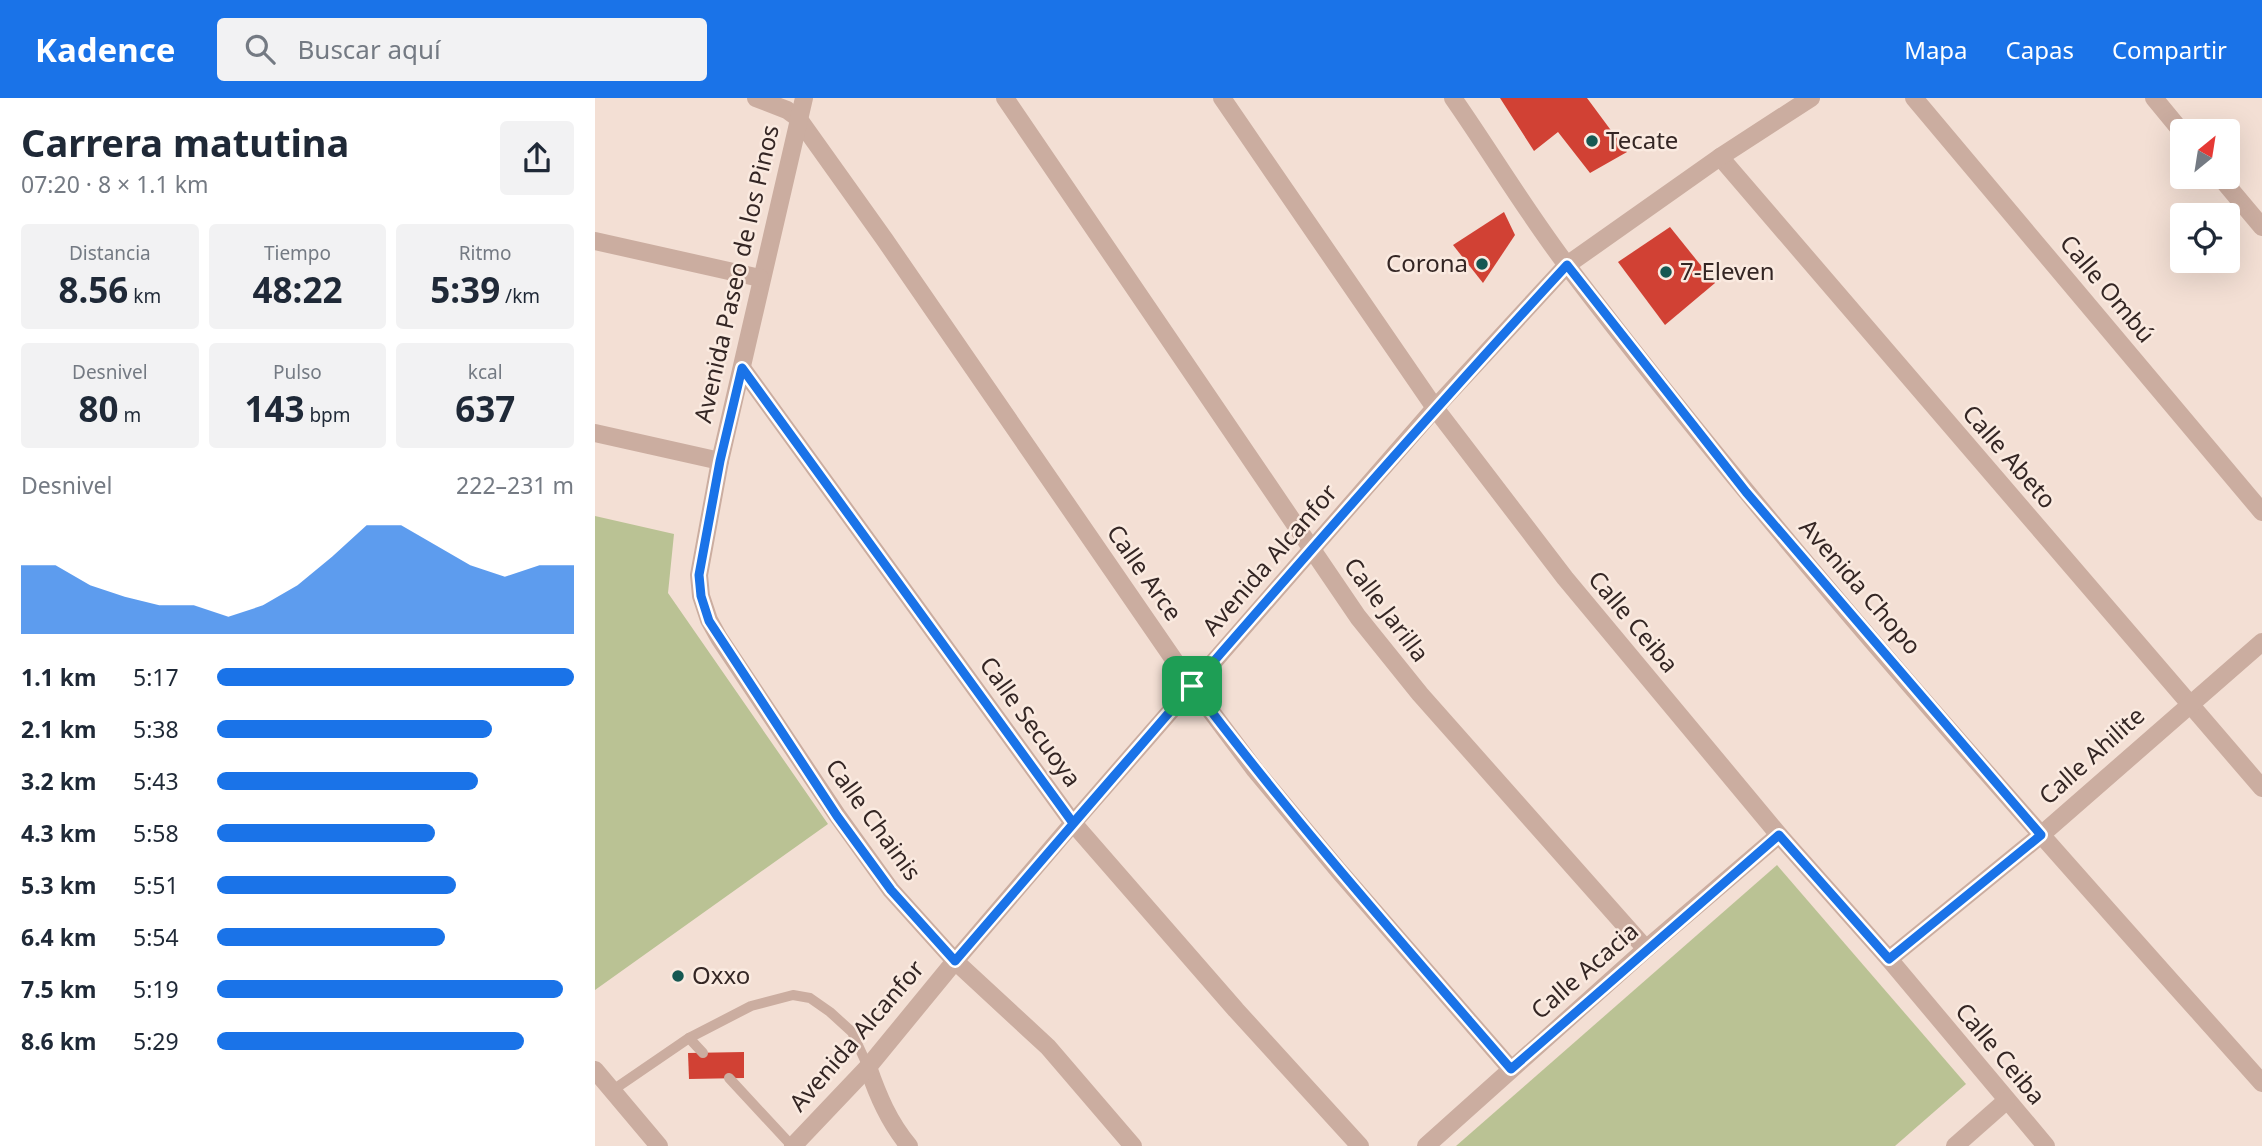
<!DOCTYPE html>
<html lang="es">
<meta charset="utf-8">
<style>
body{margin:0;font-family:"Noto Sans",sans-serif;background:#f2f2f3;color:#1f2937;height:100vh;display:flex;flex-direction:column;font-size:26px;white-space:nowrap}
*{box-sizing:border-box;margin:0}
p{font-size:23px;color:#747a83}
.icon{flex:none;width:38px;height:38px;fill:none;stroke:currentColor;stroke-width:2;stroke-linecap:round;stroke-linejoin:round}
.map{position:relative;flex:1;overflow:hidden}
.details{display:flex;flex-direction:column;background:#fff;width:595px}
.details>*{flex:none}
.needle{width:46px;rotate:30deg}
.buttons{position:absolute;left:1575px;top:21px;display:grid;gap:14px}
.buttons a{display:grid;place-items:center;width:70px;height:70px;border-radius:7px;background:#fff;box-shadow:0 7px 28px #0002;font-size:35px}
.pin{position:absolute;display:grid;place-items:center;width:60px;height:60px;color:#fff;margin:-30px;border-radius:14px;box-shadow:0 4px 10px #0006}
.round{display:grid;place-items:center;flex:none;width:74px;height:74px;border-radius:7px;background:#f2f2f3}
.summary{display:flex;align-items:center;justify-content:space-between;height:119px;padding:0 21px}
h1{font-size:38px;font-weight:700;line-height:52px}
.stats{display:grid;grid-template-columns:repeat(3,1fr);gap:10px;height:119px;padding:7px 21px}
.stats div{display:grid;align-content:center;border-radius:7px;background:#f2f2f3;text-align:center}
.stats b{font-size:35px;font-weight:700}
.stats small{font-size:19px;font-weight:400}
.stats p{font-size:19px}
.chart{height:196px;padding:14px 21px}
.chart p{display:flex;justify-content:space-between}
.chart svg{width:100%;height:126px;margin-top:7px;fill:#1a73e8;opacity:.7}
ul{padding:0 21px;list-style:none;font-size:23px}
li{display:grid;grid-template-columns:112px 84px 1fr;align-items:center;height:52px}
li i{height:18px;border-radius:9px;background:#1a73e8}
header{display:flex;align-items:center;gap:42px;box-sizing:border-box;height:98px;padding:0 35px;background:#1a73e8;color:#fff}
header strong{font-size:33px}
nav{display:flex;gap:38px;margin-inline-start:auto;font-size:24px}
.search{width:490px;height:63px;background:#f2f2f3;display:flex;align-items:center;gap:18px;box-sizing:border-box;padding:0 24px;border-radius:7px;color:#747a83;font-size:26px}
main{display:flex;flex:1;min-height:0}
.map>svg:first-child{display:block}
</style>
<header>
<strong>Kadence</strong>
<div class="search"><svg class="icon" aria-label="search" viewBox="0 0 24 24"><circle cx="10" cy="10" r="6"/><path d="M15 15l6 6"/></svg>Buscar aquí</div>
<nav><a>Mapa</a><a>Capas</a><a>Compartir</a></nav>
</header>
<main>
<section class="details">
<div class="summary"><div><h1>Carrera matutina</h1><p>07:20 · 8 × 1.1 km</p></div><a class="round"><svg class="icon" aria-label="share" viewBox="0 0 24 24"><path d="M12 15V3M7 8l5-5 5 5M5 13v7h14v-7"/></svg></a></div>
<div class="stats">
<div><p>Distancia</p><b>8.56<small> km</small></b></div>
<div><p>Tiempo</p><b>48:22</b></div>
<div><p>Ritmo</p><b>5:39<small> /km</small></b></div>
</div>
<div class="stats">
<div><p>Desnivel</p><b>80<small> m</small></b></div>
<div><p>Pulso</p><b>143<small> bpm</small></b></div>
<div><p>kcal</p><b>637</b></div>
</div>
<div class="chart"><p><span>Desnivel</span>222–231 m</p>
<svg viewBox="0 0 160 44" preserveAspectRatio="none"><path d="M0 44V20L10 20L20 27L30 31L40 34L50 34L60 38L70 34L80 27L90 17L100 6L110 6L120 13L130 20L140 24L150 20L160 20V44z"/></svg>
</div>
<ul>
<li><b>1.1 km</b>5:17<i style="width:100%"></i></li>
<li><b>2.1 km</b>5:38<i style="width:77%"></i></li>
<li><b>3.2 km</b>5:43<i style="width:73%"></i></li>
<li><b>4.3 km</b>5:58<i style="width:61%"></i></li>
<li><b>5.3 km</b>5:51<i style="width:67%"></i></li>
<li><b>6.4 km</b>5:54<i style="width:64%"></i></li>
<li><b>7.5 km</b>5:19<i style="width:97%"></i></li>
<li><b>8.6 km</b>5:29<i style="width:86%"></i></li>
</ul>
</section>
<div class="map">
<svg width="1667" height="1048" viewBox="0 0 1667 1048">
<rect width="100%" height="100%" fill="#f3dfd4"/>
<g fill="#bac294">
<path d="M0,418L79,436L73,495L233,726L0,892Z"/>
<path d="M1182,767L1371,986L1300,1048H861Z"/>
</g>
<g fill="#d14134">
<path d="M905,0H992L1032,54L995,75L963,34L939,53Z"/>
<path d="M909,114L920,137L888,185L858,147Z"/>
<path d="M1075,129L1120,185L1070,227L1023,164Z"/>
<path d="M149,954V980L94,981L93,955Z"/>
</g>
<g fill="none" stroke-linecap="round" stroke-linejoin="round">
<g stroke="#cbada0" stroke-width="10">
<path d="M94,940L156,908L198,897L215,900L235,914L257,934L273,969"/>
<path d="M134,980L197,1048"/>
<path d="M18,992L94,940L108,955"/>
</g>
<g stroke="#cbada0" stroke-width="18">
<path d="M161,0L192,12L203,20L290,142L597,588L660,672L743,772L916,971"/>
<path d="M209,0L125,363L104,477L106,498L114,522L124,540L242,717L296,792L360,863L453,949L538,1048"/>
<path d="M410,0L763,519L825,596L1051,851"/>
<path d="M627,0L840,310L970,480L1184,737L1294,861L1451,1048"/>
<path d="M1319,0L1667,414"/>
<path d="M1559,0L1587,34"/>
<path d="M1125,59L1667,690"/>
<path d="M1625,79L1667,129"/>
<path d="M0,143L165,180"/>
<path d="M147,270L478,725L641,912L765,1048"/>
<path d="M0,335L125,363"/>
<path d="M1294,861L1446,737L1667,544"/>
<path d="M273,969C283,998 294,1024 314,1048"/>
<path d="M0,972L64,1048"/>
<path d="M198,1048L273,969L360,863L478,725L840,310L972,167L1125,59L1216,0"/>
<path d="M831,1048L1051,851L1184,737"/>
<path d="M1360,1048L1411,1003"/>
</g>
<path stroke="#cbada0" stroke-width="18" d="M858,0C897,56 932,115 974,170C1190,454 1430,719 1667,985"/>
</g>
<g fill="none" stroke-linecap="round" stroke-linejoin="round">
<defs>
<path id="route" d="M597,588L360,863L296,792L242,718L114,523L106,498L104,477L125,363L147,270L478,725C641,538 803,350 972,167L1151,394L1446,737L1294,861L1184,737L916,971C807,845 697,721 597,588"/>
</defs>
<use href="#route" stroke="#fff" stroke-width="14"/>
<use href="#route" stroke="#1a73e8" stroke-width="9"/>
</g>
<g fill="#165852" stroke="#faeae0" stroke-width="2.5">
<circle cx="997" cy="43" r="7"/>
<circle cx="887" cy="166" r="7"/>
<circle cx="1071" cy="174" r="7"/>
<circle cx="83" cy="878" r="7"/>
</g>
<g text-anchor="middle" stroke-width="5" stroke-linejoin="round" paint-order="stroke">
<g font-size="24" fill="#342624" stroke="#faeae0" text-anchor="start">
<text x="1011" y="51">Tecate</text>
<text x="873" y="174" text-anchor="end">Corona</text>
<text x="1085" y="182">7-Eleven</text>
<text x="97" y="886">Oxxo</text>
</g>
<g font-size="24" fill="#342624" stroke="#faeae0">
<text transform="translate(142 176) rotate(-77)" y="8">Avenida Paseo de los Pinos</text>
<text transform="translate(1512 191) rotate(50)" y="8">Calle Ombú</text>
<text transform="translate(1414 359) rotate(49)" y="8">Calle Abeto</text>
<text transform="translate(675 462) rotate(-49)" y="8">Avenida Alcanfor</text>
<text transform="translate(549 475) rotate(55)" y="8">Calle Arce</text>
<text transform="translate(1265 489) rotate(49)" y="8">Avenida Chopo</text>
<text transform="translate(791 512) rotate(53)" y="8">Calle Jarilla</text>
<text transform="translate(1038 524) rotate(50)" y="8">Calle Ceiba</text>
<text transform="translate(435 624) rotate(54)" y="8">Calle Secuoya</text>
<text transform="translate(1497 658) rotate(-42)" y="8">Calle Ahilite</text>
<text transform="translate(278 722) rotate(54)" y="8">Calle Chainis</text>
<text transform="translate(990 873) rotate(-41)" y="8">Calle Acacia</text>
<text transform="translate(262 938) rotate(-49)" y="8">Avenida Alcanfor</text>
<text transform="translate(1405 956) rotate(50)" y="8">Calle Ceiba</text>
</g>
</g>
</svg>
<div class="buttons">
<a><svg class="needle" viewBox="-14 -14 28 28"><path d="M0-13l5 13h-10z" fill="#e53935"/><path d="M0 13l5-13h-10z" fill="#747a83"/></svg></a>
<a><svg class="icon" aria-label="locate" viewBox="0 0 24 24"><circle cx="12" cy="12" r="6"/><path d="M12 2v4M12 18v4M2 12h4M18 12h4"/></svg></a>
</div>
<div class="pin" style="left:597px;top:588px;background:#1e9e55"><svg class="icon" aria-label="arrive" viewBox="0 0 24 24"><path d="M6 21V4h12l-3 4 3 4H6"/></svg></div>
</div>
</main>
